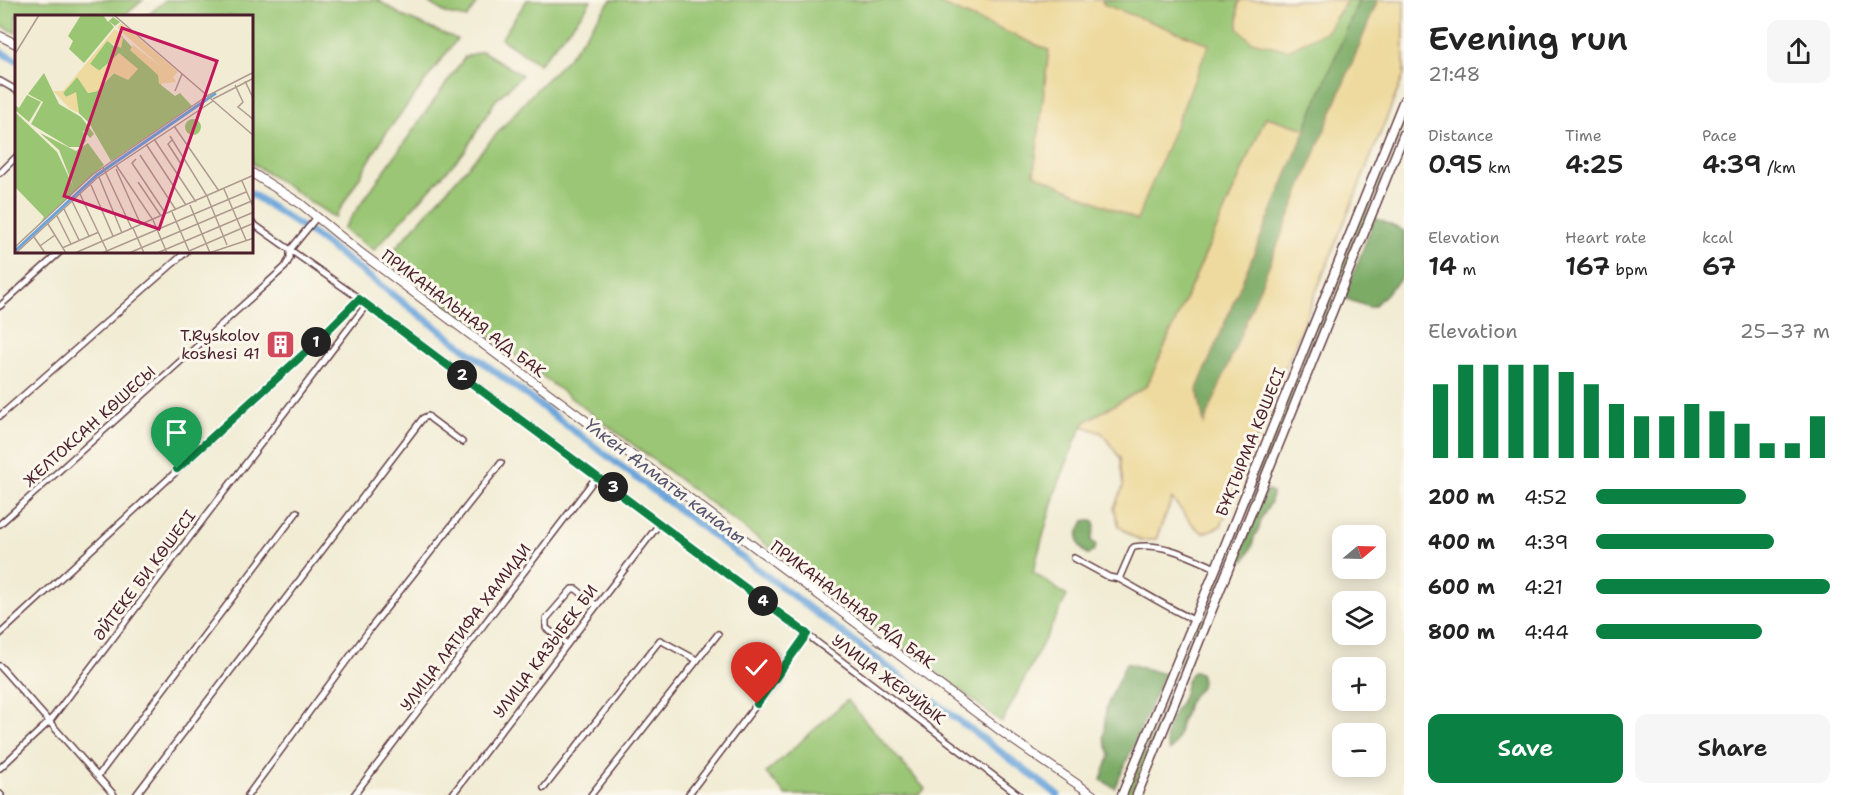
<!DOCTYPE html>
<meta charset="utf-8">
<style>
body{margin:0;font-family:"Shantell Sans",sans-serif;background:#f6f6f6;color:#222;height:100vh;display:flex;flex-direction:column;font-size:22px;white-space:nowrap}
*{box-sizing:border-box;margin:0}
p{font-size:20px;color:#767676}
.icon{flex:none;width:33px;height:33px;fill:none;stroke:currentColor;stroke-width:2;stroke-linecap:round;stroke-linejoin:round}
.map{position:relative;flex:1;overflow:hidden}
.sheet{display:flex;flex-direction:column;background:#fff;width:450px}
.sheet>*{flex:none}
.needle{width:39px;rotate:71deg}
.fabs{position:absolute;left:1332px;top:525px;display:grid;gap:12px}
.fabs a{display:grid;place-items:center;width:54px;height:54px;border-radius:12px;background:#fff;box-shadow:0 3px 15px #0003;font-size:30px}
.pin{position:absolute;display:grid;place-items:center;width:51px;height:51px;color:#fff;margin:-62px -26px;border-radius:50% 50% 50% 0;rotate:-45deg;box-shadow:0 0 6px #0007}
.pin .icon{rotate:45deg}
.km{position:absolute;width:30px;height:30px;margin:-15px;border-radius:50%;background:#222;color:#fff;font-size:16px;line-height:30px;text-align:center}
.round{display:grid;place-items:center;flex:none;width:63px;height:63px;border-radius:12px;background:#f6f6f6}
.summary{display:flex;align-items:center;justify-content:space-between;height:102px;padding:0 24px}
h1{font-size:33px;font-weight:600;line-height:45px}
.metrics{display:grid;grid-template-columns:repeat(3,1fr);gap:9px;height:102px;padding:6px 24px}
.metrics div{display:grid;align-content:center}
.metrics b{font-size:26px;font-weight:600}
.metrics small{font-size:16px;font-weight:400}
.metrics p{font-size:16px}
.chart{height:168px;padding:12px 24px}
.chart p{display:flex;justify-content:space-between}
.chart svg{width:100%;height:108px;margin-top:6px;stroke:#0b8043;stroke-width:6}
.button{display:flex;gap:12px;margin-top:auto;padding:12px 24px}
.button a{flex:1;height:69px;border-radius:12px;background:#0b8043;color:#fff;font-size:24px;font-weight:600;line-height:69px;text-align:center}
.button a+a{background:#f6f6f6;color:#222}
ul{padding:0 24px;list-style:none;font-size:20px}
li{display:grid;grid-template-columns:96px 72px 1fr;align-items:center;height:45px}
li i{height:15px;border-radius:8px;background:#0b8043}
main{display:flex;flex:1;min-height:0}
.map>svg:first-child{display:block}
</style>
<main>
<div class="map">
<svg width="1404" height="795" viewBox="0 0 1404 795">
<rect width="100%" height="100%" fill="#fbf7ec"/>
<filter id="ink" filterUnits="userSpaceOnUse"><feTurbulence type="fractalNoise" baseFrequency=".0167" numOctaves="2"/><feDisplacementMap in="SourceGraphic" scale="12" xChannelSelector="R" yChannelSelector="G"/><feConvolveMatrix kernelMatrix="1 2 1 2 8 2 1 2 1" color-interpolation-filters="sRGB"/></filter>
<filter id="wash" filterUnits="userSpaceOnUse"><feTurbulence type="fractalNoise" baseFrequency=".008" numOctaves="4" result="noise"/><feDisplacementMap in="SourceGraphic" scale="24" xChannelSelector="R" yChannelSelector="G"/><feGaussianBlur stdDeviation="1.35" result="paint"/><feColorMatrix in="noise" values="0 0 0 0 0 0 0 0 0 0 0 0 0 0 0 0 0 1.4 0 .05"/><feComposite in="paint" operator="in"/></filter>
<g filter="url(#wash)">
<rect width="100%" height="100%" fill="#f2ecd4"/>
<g fill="#9ac674" stroke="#727250" stroke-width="1.5">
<path d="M0,0H143L124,16H16V33L0,25Z"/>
<path d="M166,0H378L404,17L457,39L384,136L335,218L252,163V16H147Z"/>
<path d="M424,0H479L467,18L447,14Z"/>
<path d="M527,0H591L585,10L539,64L501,39Z"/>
<path d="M611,0H931L1049,50L1034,174L1103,4L1102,0H1240L1238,6L1327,31L1347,0H1359L1306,129L1266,117L1147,386L1085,422L1076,439L1055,493L1033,572L1067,596L1002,722L386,259L531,95L568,58Z"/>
<path d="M482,51L522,75L495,101L465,151L374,250L343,229L465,57Z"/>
<path d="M1404,111V124L1247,510H1243Z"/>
<path d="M1239,520L1241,521V525L1183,668L1181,669L1179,667Z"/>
<path d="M1176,679L1177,682L1130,795H1125Z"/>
<path d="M847,700L925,789L919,795H786L766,773Z"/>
</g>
<g fill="#7bab66" stroke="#626548" stroke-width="1.5">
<path d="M1359,0H1378L1204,426L1197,389Z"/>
<path d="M1375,218L1404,231V275L1374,306L1369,307L1344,298Z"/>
<path d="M1268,490L1272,493L1271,502L1261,519L1259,529L1254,537L1253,544L1245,561L1241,559L1240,555L1265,492Z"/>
<path d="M1089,520L1094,522L1095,527L1091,541L1096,544L1095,549L1088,555C1074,544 1076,535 1084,521Z"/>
<path d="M1126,663L1164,674L1115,788L1101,780L1110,755L1104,738L1106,708Z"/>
<path d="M1195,671L1200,673C1207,691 1193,691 1188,703C1185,710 1187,715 1181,720C1181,729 1176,746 1169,751C1161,733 1171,717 1181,701C1187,691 1184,677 1195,671Z"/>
</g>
<g fill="#eeda9e" stroke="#9c7c64" stroke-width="1.5">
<path d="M931,0H1102L1103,4L1209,44L1137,220L1034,174L1049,50Z"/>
<path d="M1240,0H1347L1327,31L1288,50L1251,41L1238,28V6Z"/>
<path d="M1378,0H1404V75L1221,526L1203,533L1195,527L1172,499L1156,539L1141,541L1130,535L1119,526L1114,508L1123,487L1120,458L1102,433L1083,426L1085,422L1147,386L1266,117L1306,129L1197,389L1204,424Z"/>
</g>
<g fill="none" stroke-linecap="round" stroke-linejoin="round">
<g stroke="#6aa4da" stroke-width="7">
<path d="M0,52L16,60"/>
<path d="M252,194L315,236L1058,795"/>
</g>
</g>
</g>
<g filter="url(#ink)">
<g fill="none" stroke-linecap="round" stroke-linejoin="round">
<defs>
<g id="street">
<path d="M0,81L16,90"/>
<path d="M0,173L16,157"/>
<path d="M252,223L367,304L597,476L1019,795"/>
<path d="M0,306L60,252"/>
<path d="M0,416L186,252"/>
<path d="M0,524L285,267L290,258V250L317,217"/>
<path d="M1074,558L1109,577L1119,579L1132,549L1134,547C1163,542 1190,557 1216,568"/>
<path d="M1119,579C1145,593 1168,608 1194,620"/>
<path d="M0,634L307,351L359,299"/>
<path d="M567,644L546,628V619L572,589H576L596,605"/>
<path d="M0,666L114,795"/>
<path d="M0,768L50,721L367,304"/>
<path d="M98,776L297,512"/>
<path d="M544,788L660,640L697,660"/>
<path d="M0,794L1,795"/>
<path d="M136,795L423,418L428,416L431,419L462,442"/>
<path d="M248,795L373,625L501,463"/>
<path d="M354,795L597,476"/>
<path d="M452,795L660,523"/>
<path d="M591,795L718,634"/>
<path d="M688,795L757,704L807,634"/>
</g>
<g id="secondary">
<path d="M0,36L16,44"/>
<path d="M252,173L301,204L361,253L1013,740L1093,795"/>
</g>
<g id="primary">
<path d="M1122,795L1216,568L1404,100"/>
<path d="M1137,795L1404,134"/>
</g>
</defs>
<use href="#street" stroke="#633e44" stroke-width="8"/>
<use href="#secondary" stroke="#633e44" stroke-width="10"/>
<use href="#primary" stroke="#633e44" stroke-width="11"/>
<use href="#street" stroke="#fff" stroke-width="5"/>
<use href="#secondary" stroke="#fff" stroke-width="8"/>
<use href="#primary" stroke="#fff" stroke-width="8"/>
</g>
</g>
<g fill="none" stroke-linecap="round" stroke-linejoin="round" filter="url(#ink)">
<defs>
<path id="route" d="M177,469L307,351L359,299L807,634L757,704"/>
</defs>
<use href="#route" stroke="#fff" stroke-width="12"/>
<use href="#route" stroke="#0b8043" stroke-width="8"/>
</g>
<defs>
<symbol id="building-square" viewBox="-11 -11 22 22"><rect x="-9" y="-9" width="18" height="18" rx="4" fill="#d1495b" stroke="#fbf7ec"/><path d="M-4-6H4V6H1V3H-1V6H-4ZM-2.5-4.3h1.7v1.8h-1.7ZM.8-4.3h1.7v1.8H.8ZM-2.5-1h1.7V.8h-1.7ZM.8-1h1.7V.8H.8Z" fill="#fff"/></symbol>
</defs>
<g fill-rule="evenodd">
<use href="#building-square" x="264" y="328" width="33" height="33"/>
</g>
<g text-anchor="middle" stroke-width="6" stroke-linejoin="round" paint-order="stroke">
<g font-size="16" fill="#4a1f2b" stroke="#fbf7ec">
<text transform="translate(464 313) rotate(37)" y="6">ПРИКАНАЛЬНАЯ А/Д БАК</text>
<text transform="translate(89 426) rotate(-42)" y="6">ЖЕЛТОКСАН КӨШЕСЫ</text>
<text transform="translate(1250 442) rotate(-68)" y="6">БҰҚТЫРМА КӨШЕСІ</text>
<text transform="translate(144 575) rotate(-53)" y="6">ӘЙТЕКЕ БИ КӨШЕСІ</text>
<text transform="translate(853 604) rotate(37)" y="6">ПРИКАНАЛЬНАЯ А/Д БАК</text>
<text transform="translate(465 627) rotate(-53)" y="6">УЛИЦА ЛАТИФА ХАМИДИ</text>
<text transform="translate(545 651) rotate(-53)" y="6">УЛИЦА КАЗЫБЕК БИ</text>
<text transform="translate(889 679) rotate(37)" y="6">УЛИЦА ЖЕРУЙЫК</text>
</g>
<g font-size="16" fill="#4a1f2b" stroke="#fbf7ec" text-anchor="end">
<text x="260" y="341">T.Ryskolov<tspan x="260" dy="18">koshesi 41</tspan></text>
</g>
<g font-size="18" font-style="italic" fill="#575471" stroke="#fbf7ec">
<text transform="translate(665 481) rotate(37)" y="6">Үлкен Алматы каналы</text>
</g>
</g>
<g transform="translate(15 15)">
<rect width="238" height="238" fill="#f2ecd4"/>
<path d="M66,0H88L93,7L98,2L105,7L100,11L94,6L99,12L69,48L54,34L58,26L53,21ZM100,14L143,60L146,70L160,81L165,78L177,91L96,146L74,108L61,95V78L51,82L48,78L63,61L73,78L82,76L99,58L122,54L104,39L84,56L74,48L92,25L101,33L108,24ZM29,58L44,89L66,102L79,119L75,123L68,115L71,126L66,132H54L16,109L28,87L13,79ZM12,80L26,87L14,107L0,95V90L4,93ZM0,97L42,137L59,173L44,135L25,118L61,136L73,128L89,150L25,208L29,202L0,172ZM170 112a8 8 0 1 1 16 0a8 8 0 1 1-16 0Z" fill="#9ac674"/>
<path d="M106,8L163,57L158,62L161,67L144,69L143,60L115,35L118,30L149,54L102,13ZM100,14L108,24L106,33L92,26L75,49L85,56L104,38L123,54L113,65L98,58L82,76L73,78L62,62L48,78L51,82L61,77L64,98L55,94L38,76H48Z" fill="#eeda9e"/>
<path fill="none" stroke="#6aa4da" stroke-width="3" d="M0,236L82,160L201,78"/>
<path fill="none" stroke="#af9a90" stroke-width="1.5" d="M99,0L239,121M0,39L24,0M230,66L238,83M220,70L228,87L223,92L239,105M160,76L167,59M192,81L239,57M198,84L239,63M159,111L204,176M155,121L192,181L212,230M139,124L181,187M157,125L153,129L166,149M131,129L171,190M125,140L161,195M121,144L117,148L151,199M101,150L138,205L152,238M88,152L117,214M101,154L126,210M84,162L107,218M227,166L239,194M123,167L146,201M76,170L98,221M209,174L231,225M65,179L93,238M57,186L74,221M175,190L195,238M49,194L64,225M157,197L174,236M42,201L56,229M33,209L51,238M118,213L129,238M19,222L30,238M25,231L40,220M0,232L77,160L192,81M47,233L84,217M174,236L239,208M1,238L82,163L198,86M60,238L239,160M87,238L231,177M114,238L239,185M142,238L239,197M194,238L239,223"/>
<path fill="#c2185b" fill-opacity="0.15" stroke="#c2185b" stroke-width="3" d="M107,13L202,46L144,214L49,181Z"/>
<rect width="238" height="238" fill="none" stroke="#4a1f2b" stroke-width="3"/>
</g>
</svg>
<div class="fabs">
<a><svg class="needle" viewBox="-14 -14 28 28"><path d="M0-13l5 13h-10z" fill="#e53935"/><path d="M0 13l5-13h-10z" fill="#767676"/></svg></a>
<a><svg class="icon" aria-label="layers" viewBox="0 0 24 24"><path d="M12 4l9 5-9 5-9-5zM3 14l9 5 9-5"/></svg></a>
<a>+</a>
<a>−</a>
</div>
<div class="pin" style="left:177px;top:469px;background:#1e9e55"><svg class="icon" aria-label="arrive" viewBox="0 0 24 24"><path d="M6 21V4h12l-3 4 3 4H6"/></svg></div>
<div class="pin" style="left:757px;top:704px;background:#d93025"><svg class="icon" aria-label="check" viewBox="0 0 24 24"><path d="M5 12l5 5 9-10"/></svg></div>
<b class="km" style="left:316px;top:342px">1</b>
<b class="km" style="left:462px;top:375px">2</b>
<b class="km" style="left:613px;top:487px">3</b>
<b class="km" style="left:763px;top:601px">4</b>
</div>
<section class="sheet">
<div class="summary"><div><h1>Evening run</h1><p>21:48</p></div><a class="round"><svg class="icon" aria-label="share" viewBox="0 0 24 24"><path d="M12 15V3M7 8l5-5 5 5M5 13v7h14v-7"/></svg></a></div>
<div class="metrics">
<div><p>Distance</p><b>0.95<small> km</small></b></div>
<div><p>Time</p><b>4:25</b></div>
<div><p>Pace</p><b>4:39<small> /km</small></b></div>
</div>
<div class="metrics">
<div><p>Elevation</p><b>14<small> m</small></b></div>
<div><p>Heart rate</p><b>167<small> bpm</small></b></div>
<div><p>kcal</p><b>67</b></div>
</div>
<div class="chart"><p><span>Elevation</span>25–37 m</p>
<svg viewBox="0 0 160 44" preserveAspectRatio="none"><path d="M5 44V14M15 44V6M25 44V6M35 44V6M45 44V6M55 44V9M65 44V14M75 44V22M85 44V27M95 44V27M105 44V22M115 44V25M125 44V30M135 44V38M145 44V38M155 44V27"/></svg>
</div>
<ul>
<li><b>200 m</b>4:52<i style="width:64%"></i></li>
<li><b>400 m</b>4:39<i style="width:76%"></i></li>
<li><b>600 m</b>4:21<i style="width:100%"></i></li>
<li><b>800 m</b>4:44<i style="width:71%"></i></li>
</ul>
<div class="button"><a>Save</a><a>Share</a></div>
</section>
</main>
